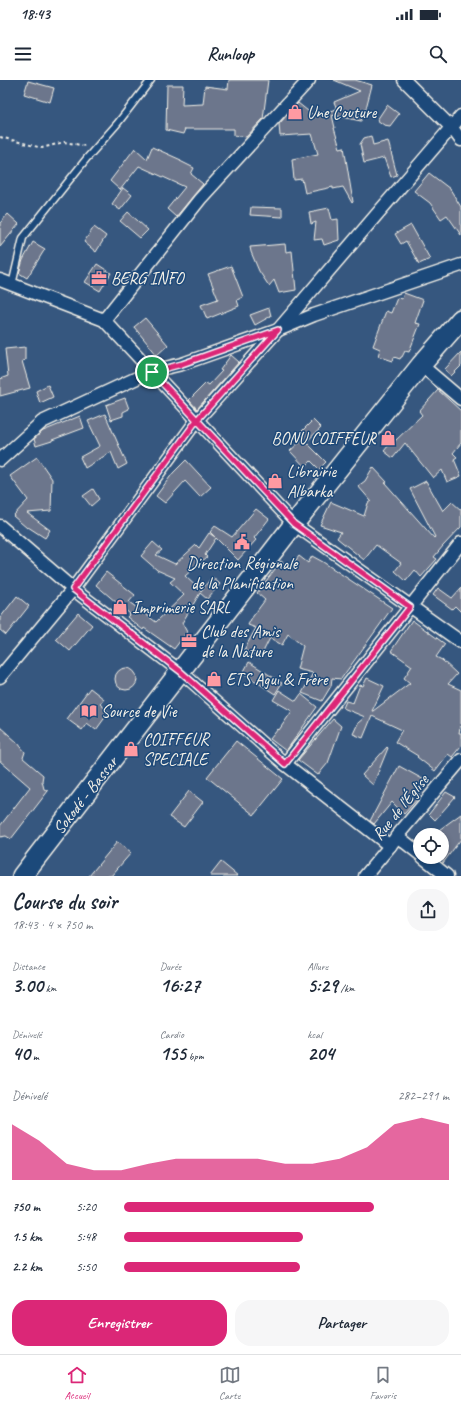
<!DOCTYPE html>
<html lang="fr">
<meta charset="utf-8">
<style>
body{margin:0;font-family:Caveat,sans-serif;background:#f6f6f7;color:#1f2937;height:100vh;display:flex;flex-direction:column;font-size:15px;white-space:nowrap}
*{box-sizing:border-box;margin:0}
p{font-size:13px;color:#747a83}
.icon{flex:none;width:22px;height:22px;fill:none;stroke:currentColor;stroke-width:2;stroke-linecap:round;stroke-linejoin:round}
.map{position:relative;height:796px;overflow:hidden}
.side{display:flex;flex-direction:column;background:#fff;flex:1}
.side>*{flex:none}
.controls{position:absolute;left:413px;top:748px;display:grid;gap:8px}
.controls a{display:grid;place-items:center;width:36px;height:36px;border-radius:50%;background:#fff;box-shadow:0 2px 6px #0003;font-size:20px}
.pin{position:absolute;display:grid;place-items:center;width:34px;height:34px;color:#fff;margin:-17px;border:2px solid #fff;border-radius:50%;box-shadow:0 1px 4px #0007}
.round{display:grid;place-items:center;flex:none;width:42px;height:42px;border-radius:16px;background:#f6f6f7}
.overview{display:flex;align-items:center;justify-content:space-between;height:68px;padding:0 12px}
h1{font-size:22px;font-weight:700;line-height:30px}
.stats{display:grid;grid-template-columns:repeat(3,1fr);gap:6px;height:68px;padding:4px 12px}
.stats div{display:grid;align-content:center}
.stats b{font-size:20px;font-weight:700}
.stats small{font-size:11px;font-weight:400}
.stats p{font-size:11px}
.chart{height:112px;padding:8px 12px}
.chart p{display:flex;justify-content:space-between}
.chart svg{width:100%;height:72px;margin-top:4px;fill:#db2777;opacity:.7}
.cta{display:flex;gap:8px;margin-top:auto;padding:8px 12px}
.cta a{flex:1;height:46px;border-radius:16px;background:#db2777;color:#fff;font-size:16px;font-weight:700;line-height:46px;text-align:center}
.cta a+a{background:#f6f6f7;color:#1f2937}
ul{padding:0 12px;list-style:none;font-size:13px}
li{display:grid;grid-template-columns:64px 48px 1fr;align-items:center;height:30px}
li i{height:10px;border-radius:5px;background:#db2777}
.status{display:flex;justify-content:space-between;align-items:center;height:28px;padding:0 20px;background:#fff;direction:ltr}
.status svg{height:11px;fill:currentColor}
header{display:flex;justify-content:space-between;align-items:center;height:52px;padding:0 12px;background:#fff;font-size:18px;font-weight:700}
.tab-bar{display:flex;justify-content:space-around;align-items:center;height:56px;border-top:1px solid #e0e1e3;background:#fff;font-size:11px;color:#747a83}
.tab-bar a{display:grid;justify-items:center;gap:2px}
.tab-bar .active{color:#db2777}
.map>svg:first-child{display:block}
</style>
<div class="status"><b>18:43</b><svg viewBox="0 0 49 12"><path d="M0 12V9h3v3zM5 12V6h3v6zM10 12V3h3v9zM15 12V0h3v12zM26 1h20v11H26zM47 4h2v5h-2z"/></svg></div>
<header><svg class="icon" aria-label="menu" viewBox="0 0 24 24"><path d="M4 6h16M4 12h16M4 18h16"/></svg>Runloop<svg class="icon" aria-label="search" viewBox="0 0 24 24"><circle cx="10" cy="10" r="6"/><path d="M15 15l6 6"/></svg></header>
<div class="map">
<svg width="461" height="796" viewBox="0 0 461 796">
<rect width="100%" height="100%" fill="#36577f"/>
<filter id="ink" filterUnits="userSpaceOnUse"><feTurbulence type="fractalNoise" baseFrequency=".025" numOctaves="2"/><feDisplacementMap in="SourceGraphic" scale="8" xChannelSelector="R" yChannelSelector="G"/><feConvolveMatrix kernelMatrix="1 2 1 2 8 2 1 2 1" color-interpolation-filters="sRGB"/></filter>
<g filter="url(#ink)">
<g fill="#6c768c" stroke="#f4f1e8">
<path d="M229,0H268L263,39L246,57L234,55V49H185L183,54L166,50L167,5H183L182,25L203,24L205,6L228,9Z"/>
<path d="M334,0H355L372,5L365,32L363,30L361,41L332,35L335,48H334L340,68L344,67L353,122L352,123L343,107L333,109V107L305,113L302,99L294,100L292,79L318,74L312,54L280,56L279,44L298,23L313,35L322,33L337,29L334,22L360,11Z"/>
<path d="M28,1L54,8L50,22L24,14Z"/>
<path d="M387,25L399,34L390,46L384,45L377,40Z"/>
<path d="M371,56L373,65L388,61L397,95L391,97L384,78L364,83L360,64L364,58Z"/>
<path d="M152,67L181,80L180,81L194,88L191,94L203,104L176,137L167,129L185,107L139,86L120,110L110,101L135,68L147,79Z"/>
<path d="M429,93L450,109L461,127V155L447,135L441,139L430,123L414,111Z"/>
<path d="M123,108L132,115L120,130L112,124Z"/>
<path d="M251,127L282,128V137L250,135Z"/>
<path d="M329,128L332,140L338,139L339,160L324,165L322,159L314,160L316,142L311,144L309,132Z"/>
<path d="M128,132L148,150L140,158L120,141Z"/>
<path d="M8,134L19,144L0,167V143Z"/>
<path d="M411,145L430,179L419,184L406,161L401,164L395,154Z"/>
<path d="M94,147L106,156L96,172L84,162Z"/>
<path d="M33,162L45,169L27,198L19,193L23,180Z"/>
<path d="M285,164L286,172L292,171L296,210L279,213L274,200L269,206L259,191L251,172L250,167Z"/>
<path d="M97,184L111,193L100,211L85,202Z"/>
<path d="M231,186L243,217L237,220L239,226L207,239L201,225L218,219L208,194Z"/>
<path d="M404,213L423,220L415,243L420,244L409,272L405,271L402,277H401L400,279L394,277L393,281L378,276L380,269L373,266L386,231L391,233L397,218L402,219Z"/>
<path d="M269,228L271,236L255,245L250,235Z"/>
<path d="M145,238L168,265L157,275L134,247Z"/>
<path d="M25,267V280L22,281L30,308L0,316V299L8,296L5,269Z"/>
<path d="M461,272V286L451,296L445,289Z"/>
<path d="M231,275L239,282L197,329L189,320L206,303L209,305L222,291L220,290Z"/>
<path d="M48,305L53,317L40,323L36,311Z"/>
<path d="M438,310L461,331V363L453,373L457,377L454,379L461,396L447,402L442,390L433,398L405,363L393,378L384,371L393,360L395,361L422,335L419,331Z"/>
<path d="M125,318L129,329L123,332V336L111,340L106,325Z"/>
<path d="M105,334L127,384L118,389L111,372L85,388L80,377L100,366L88,341Z"/>
<path d="M80,336L84,348L52,360V361L36,366L34,359L43,351Z"/>
<path d="M313,340L321,348L306,362L326,382L319,389L311,381L305,387L290,371L303,359L299,354Z"/>
<path d="M37,377L52,399L51,431L27,433L50,450L45,458L28,447L27,448L13,436L28,420L10,396Z"/>
<path d="M186,380L211,407L200,417L185,401L165,423L156,416L173,393Z"/>
<path d="M373,387L387,402L385,403L434,458L435,457L410,409L426,401L443,431L452,422L461,430V447L443,466L434,477L437,479L421,497L415,490L406,501L395,491L401,483L376,465L364,480L337,458L341,452L320,445L331,422L364,436L368,423L371,421L358,406L365,401Z"/>
<path d="M93,409L99,419L91,426L83,416Z"/>
<path d="M256,429L269,439L254,458L256,460L238,480L216,458L205,475L207,477L185,496L201,511L212,497L220,504L207,519L200,513L182,543L187,552L174,569L144,548L143,550L127,537L130,534L96,505L106,492L135,515L129,522L156,542L184,515L170,502L175,498L157,490L141,476L153,462L162,470L156,475L175,484L196,465L199,468L209,453L215,457L210,452L215,446L232,457Z"/>
<path d="M299,476L308,483L312,476L323,482L392,528L341,599L332,598L331,606L322,621L302,613L313,593L297,589L303,566L288,554L282,565L270,558L260,578L244,570L256,548L248,545L251,539L265,520L257,513L281,481L290,488Z"/>
<path d="M438,508L452,518L461,508V532L455,526L452,529L433,515Z"/>
<path d="M17,516L29,526L6,555L0,550V538Z"/>
<path d="M78,533L92,545L70,571L56,559Z"/>
<path d="M412,540L445,564L436,577L442,580L457,594L448,604L461,610V644L459,653H461V666L452,677L448,674L435,691L417,677L418,676L395,662L402,650L372,636L363,658L353,654L358,643L365,637L343,628L346,621L353,623L360,605L363,606L367,598L384,606L372,631H373L410,603L404,598L412,586L391,571Z"/>
<path d="M249,582L282,603L275,614L243,593Z"/>
<circle cx="126" cy="599" r="11"/>
<path d="M90,608L104,619L100,624L109,632L96,650L87,643L82,650L67,639Z"/>
<path d="M279,610L296,621L301,614L317,627L286,671L270,659L278,649L279,650L292,631L273,620Z"/>
<path d="M333,639L341,646L328,683L318,695L298,680Z"/>
<path d="M0,647L18,663L25,672L23,678L43,695L42,701L44,709L48,711L11,759L6,756L0,757V746L30,707L0,681Z"/>
<path d="M236,661L283,699L254,735L207,697Z"/>
<path d="M387,667L388,668L373,705L362,695Z"/>
<path d="M399,686L428,702L418,714L420,716L404,734L392,722L374,744L370,741Z"/>
<path d="M189,711L203,722L184,747L169,737Z"/>
<path d="M446,712L455,717L435,740L429,734Z"/>
<path d="M461,734V759L443,783L442,755H432Z"/>
<path d="M117,762L131,773L111,796H89Z"/>
<path d="M221,782L238,796H210Z"/>
</g>
<g fill="none" stroke-linecap="round" stroke-linejoin="round">
<defs>
<path id="service" d="M12,205L23,158L87,78L117,44L151,0"/>
<g id="minor">
<path d="M404,0L452,48L461,60"/>
<path d="M0,200L104,240L294,444L461,562"/>
<path d="M104,240L200,119L309,0"/>
<path d="M421,285L461,319"/>
<path d="M0,380L42,342L152,291L182,284L278,250L314,235L461,185"/>
<path d="M0,446L73,509L180,591L285,684L390,766"/>
<path d="M0,597L73,509L197,340L278,250L461,36"/>
<path d="M285,684L461,463"/>
<path d="M397,756L420,774"/>
<path d="M423,777L447,796"/>
<path d="M365,796L390,766L397,756L461,680"/>
</g>
<path id="primary" d="M22,796L294,444L421,285L461,239"/>
</defs>
<use href="#service" stroke="#f4f1e8" stroke-width="9"/>
<use href="#minor" stroke="#f4f1e8" stroke-width="15"/>
<use href="#primary" stroke="#f4f1e8" stroke-width="22"/>
<path stroke="#f4f1e8" stroke-width="2" stroke-dasharray="3 3" stroke-linecap="butt" d="M0,57L42,68L64,62L86,66"/>
<use href="#service" stroke="#1f4a7a" stroke-width="6"/>
<use href="#minor" stroke="#1f4a7a" stroke-width="12"/>
<use href="#primary" stroke="#1f4a7a" stroke-width="19"/>
</g>
</g>
<g fill="none" stroke-linecap="round" stroke-linejoin="round" filter="url(#ink)">
<defs>
<path id="route" d="M152,292L197,340L73,509L180,591L285,684L410,527L294,444L197,340L278,250L182,284L152,292"/>
</defs>
<use href="#route" stroke="#fff" stroke-width="8"/>
<use href="#route" stroke="#db2777" stroke-width="5"/>
</g>
<defs>
<symbol id="shop-bare" viewBox="-9 -9 18 18"><path d="M-5-2.5h2.3a2.7 3.5 0 0 1 5.4 0H5L5.5 6h-11ZM-1.5-2.5h3a1.5 2.3 0 0 0-3 0Z" fill="#ff9aa2" stroke="#1f4a7a" stroke-width="2.5" paint-order="stroke"/></symbol>
<symbol id="office-bare" viewBox="-9 -9 18 18"><path d="M-6-3h4V-5.5h4V-3h4V5H-6ZM-1-4.5V-3h2v-1.5ZM-6 0V1H6V0Z" fill="#ff9aa2" stroke="#1f4a7a" stroke-width="2.5" paint-order="stroke"/></symbol>
<symbol id="civic-bare" viewBox="-9 -9 18 18"><path d="M-.6-6.5H3V-4.5H.6V-3L4-1V1h2V6H-6V1h2V-1L-.6-3ZM-1.2 2.5V6h2.4V2.5Z" fill="#ff9aa2" stroke="#1f4a7a" stroke-width="2.5" paint-order="stroke"/></symbol>
<symbol id="library-bare" viewBox="-9 -9 18 18"><path d="M-6-4Q-3-5.5-.7-3.5V5Q-3 3-6 4ZM6-4Q3-5.5 .7-3.5V5Q3 3 6 4Z" fill="#ff9aa2" stroke="#1f4a7a" stroke-width="2.5" paint-order="stroke"/></symbol>
</defs>
<g fill-rule="evenodd">
<use href="#shop-bare" x="284" y="21" width="22" height="22"/>
<use href="#office-bare" x="88" y="187" width="22" height="22"/>
<use href="#shop-bare" x="377" y="347" width="22" height="22"/>
<use href="#shop-bare" x="264" y="390" width="22" height="22"/>
<use href="#civic-bare" x="231" y="451" width="22" height="22"/>
<use href="#shop-bare" x="109" y="516" width="22" height="22"/>
<use href="#office-bare" x="178" y="550" width="22" height="22"/>
<use href="#shop-bare" x="203" y="588" width="22" height="22"/>
<use href="#library-bare" x="78" y="620" width="22" height="22"/>
<use href="#shop-bare" x="120" y="658" width="22" height="22"/>
</g>
<g text-anchor="middle" stroke-width="3" stroke-linejoin="round" paint-order="stroke">
<g font-size="17" fill="#f4f1e8" stroke="#1f4a7a" text-anchor="start">
<text x="307" y="38">Une Couture</text>
<text x="111" y="204">BERG INFO</text>
<text x="376" y="364" text-anchor="end">BONU COIFFEUR</text>
<text x="287" y="397">Librairie<tspan x="287" dy="20">Albarka</tspan></text>
<text x="242" y="489" text-anchor="middle">Direction Régionale<tspan x="242" dy="20">de la Planification</tspan></text>
<text x="132" y="533">Imprimerie SARL</text>
<text x="201" y="557">Club des Amis<tspan x="201" dy="20">de la Nature</tspan></text>
<text x="226" y="605">ETS Agui &amp; Frère</text>
<text x="101" y="637">Source de Vie</text>
<text x="143" y="665">COIFFEUR<tspan x="143" dy="20">SPECIALE</tspan></text>
</g>
<g font-size="17" fill="#f4f1e8" stroke="#1f4a7a">
<text transform="translate(85 715) rotate(-52)" y="6">Sokodé - Bassar</text>
<text transform="translate(400 727) rotate(-51)" y="6">Rue de l'Église</text>
</g>
</g>
</svg>
<div class="controls">
<a><svg class="icon" aria-label="locate" viewBox="0 0 24 24"><circle cx="12" cy="12" r="6"/><path d="M12 2v4M12 18v4M2 12h4M18 12h4"/></svg></a>
</div>
<div class="pin" style="left:152px;top:292px;background:#1e9e55"><svg class="icon" aria-label="arrive" viewBox="0 0 24 24"><path d="M6 21V4h12l-3 4 3 4H6"/></svg></div>
</div>
<section class="side">
<div class="overview"><div><h1>Course du soir</h1><p>18:43 · 4 × 750 m</p></div><a class="round"><svg class="icon" aria-label="share" viewBox="0 0 24 24"><path d="M12 15V3M7 8l5-5 5 5M5 13v7h14v-7"/></svg></a></div>
<div class="stats">
<div><p>Distance</p><b>3.00<small> km</small></b></div>
<div><p>Durée</p><b>16:27</b></div>
<div><p>Allure</p><b>5:29<small> /km</small></b></div>
</div>
<div class="stats">
<div><p>Dénivelé</p><b>40<small> m</small></b></div>
<div><p>Cardio</p><b>155<small> bpm</small></b></div>
<div><p>kcal</p><b>204</b></div>
</div>
<div class="chart"><p><span>Dénivelé</span>282–291 m</p>
<svg viewBox="0 0 160 44" preserveAspectRatio="none"><path d="M0 44V10L10 20L20 34L30 38L40 38L50 34L60 31L70 31L80 31L90 31L100 34L110 34L120 31L130 24L140 10L150 6L160 10V44z"/></svg>
</div>
<ul>
<li><b>750 m</b>5:20<i style="width:77%"></i></li>
<li><b>1.5 km</b>5:48<i style="width:55%"></i></li>
<li><b>2.2 km</b>5:50<i style="width:54%"></i></li>
</ul>
<div class="cta"><a>Enregistrer</a><a>Partager</a></div>
</section>
<nav class="tab-bar">
<a class="active"><svg class="icon" aria-label="home" viewBox="0 0 24 24"><path d="M3 11l9-7 9 7M6 9v11h12V9"/></svg>Accueil</a>
<a><svg class="icon" aria-label="map" viewBox="0 0 24 24"><path d="M3 6l6-2 6 2 6-2v14l-6 2-6-2-6 2zM9 4v14M15 6v14"/></svg>Carte</a>
<a><svg class="icon" aria-label="saved" viewBox="0 0 24 24"><path d="M7 4h10v16l-5-4-5 4z"/></svg>Favoris</a>
</nav>
